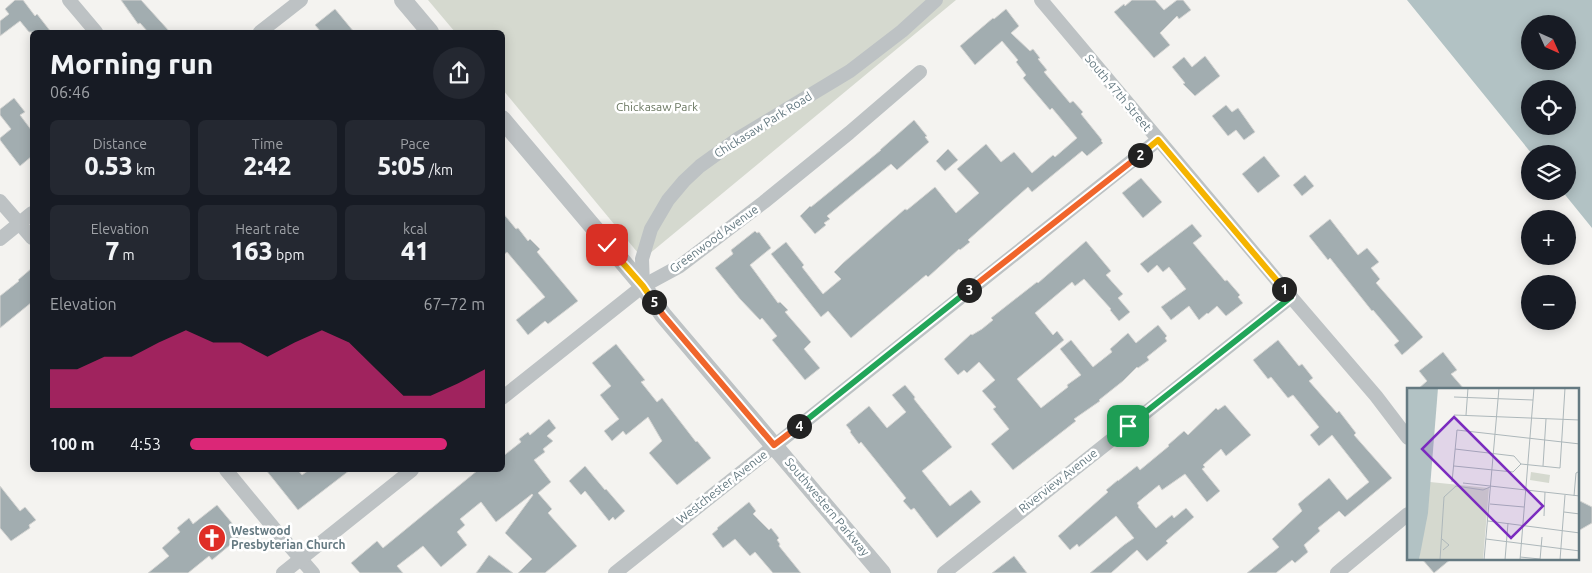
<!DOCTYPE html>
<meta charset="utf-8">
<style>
body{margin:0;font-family:Ubuntu,sans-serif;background:#242831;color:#f1f3f6;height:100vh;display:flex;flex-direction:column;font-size:19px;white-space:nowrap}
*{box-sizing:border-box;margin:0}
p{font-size:16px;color:#9ea1a6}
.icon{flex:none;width:28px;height:28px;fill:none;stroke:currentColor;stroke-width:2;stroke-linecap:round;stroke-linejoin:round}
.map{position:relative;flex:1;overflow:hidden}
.details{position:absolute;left:30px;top:30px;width:475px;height:442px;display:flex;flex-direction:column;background:#171b24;border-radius:8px;box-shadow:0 2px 12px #0003}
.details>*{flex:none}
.needle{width:32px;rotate:135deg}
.fabs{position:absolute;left:1521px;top:15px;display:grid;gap:10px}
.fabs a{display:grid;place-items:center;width:55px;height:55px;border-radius:50%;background:#171b24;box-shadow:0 2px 12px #0003;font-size:25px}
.pin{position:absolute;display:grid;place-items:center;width:42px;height:42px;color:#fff;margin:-21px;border-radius:10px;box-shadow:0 2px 8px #0006}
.km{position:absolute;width:25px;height:25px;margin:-12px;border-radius:50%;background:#222;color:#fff;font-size:14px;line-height:25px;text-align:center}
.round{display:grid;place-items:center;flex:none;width:52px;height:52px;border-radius:26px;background:#242831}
.head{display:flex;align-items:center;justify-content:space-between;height:85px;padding:0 20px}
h1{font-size:28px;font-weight:800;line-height:38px}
.figures{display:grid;grid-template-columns:repeat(3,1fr);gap:8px;height:85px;padding:5px 20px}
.figures div{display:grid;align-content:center;border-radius:8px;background:#242831;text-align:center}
.figures b{font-size:25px;font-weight:800}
.figures small{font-size:14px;font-weight:400}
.figures p{font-size:14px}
.chart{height:140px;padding:10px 20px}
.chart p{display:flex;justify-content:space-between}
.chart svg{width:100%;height:90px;margin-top:5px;fill:#db2777;opacity:.7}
ul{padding:0 20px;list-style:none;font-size:16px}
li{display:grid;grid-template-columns:80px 60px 1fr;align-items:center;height:38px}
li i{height:12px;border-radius:6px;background:#db2777}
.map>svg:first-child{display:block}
</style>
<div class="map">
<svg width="1592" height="573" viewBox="0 0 1592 573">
<rect width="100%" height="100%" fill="#f4f3f0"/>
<path fill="#d5d9cf" d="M428,0H956L643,259L503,90L502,32H455Z"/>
<path fill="#b2c2c4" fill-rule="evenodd" d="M1407,0H1592V228L1562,191H1568V154H1532ZM1530,24H1568V61H1530ZM1530,89H1568V126H1530Z"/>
<g fill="#a2adb0" stroke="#d5d5d3">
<path d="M15,0H23L35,16L37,14L51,32H29L20,21L0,36V21L9,14L5,9Z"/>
<path d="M121,0H141L170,32H148L140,23L138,24Z"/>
<path d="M1132,0H1155L1164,10L1177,0H1183L1191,10L1179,19L1177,16L1160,33L1170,45L1154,58L1114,12L1124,4L1125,6Z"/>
<path d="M335,9L354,32H321L315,25Z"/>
<path d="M1006,9L1019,26L1011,33L1030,51L1033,49L1040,58L1038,59L1047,70L1044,72L1070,103L1073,101L1083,112L1081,114L1102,140L1101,141L1103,143L1087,156L1082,151L1032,192L1028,187L968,240L970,242L960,250L959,249L928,277L926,275L851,338L828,311L821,317L771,254L786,242L804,265L802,267L823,294L841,279L834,272L843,263L905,209L907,210L935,187L956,213L979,193L957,169L986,144L1001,162L1014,152L1032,173L1053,155L1055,157L1077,138L1052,108L1050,110L1023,78L1026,75L1016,62L1018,60L1002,41L975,65L960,46L993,18L994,19Z"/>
<path d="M1205,56L1220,76L1195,96L1183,84L1185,83L1172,67L1184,57L1192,67Z"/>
<path d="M14,98L25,112L20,115L32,131V156L20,166L0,140V138L11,129L0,115V109Z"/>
<path d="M1226,105L1232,112L1238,108L1255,132L1244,140L1236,130L1228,136L1212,116Z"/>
<path d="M914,120L927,136L925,137L929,142L897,170L891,164L855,193L827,216L830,219L824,223L826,225L815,234L800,216L810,206L811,207L881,150H880Z"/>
<path d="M948,149L958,160L945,171L936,161Z"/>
<path d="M1264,156L1280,176L1258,193L1242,174Z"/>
<path d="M1305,175L1314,186L1302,196L1293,185Z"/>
<path d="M1141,178L1162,202L1143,218L1122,193Z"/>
<path d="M502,212L516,229L518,228L528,241L530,239L540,249L537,252L578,301L548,324L545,321L528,335L516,320L545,297L507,252L502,256Z"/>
<path d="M1330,219L1358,255L1367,248L1379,262L1371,268L1380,279L1376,283L1423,337L1402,355L1394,345L1399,341L1373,310L1372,311L1330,258L1328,260L1309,236Z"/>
<path d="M1192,224L1202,236L1193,243L1225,281L1227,280L1240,295L1238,297L1243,303L1226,316L1217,306L1208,314L1207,313L1199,320L1189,306L1171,320L1161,307L1186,289L1169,267L1163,272L1157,265L1148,273L1140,264Z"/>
<path d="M755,231L757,233L759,232L771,248L750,265L778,303L780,302L788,310L785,312L811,342L804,349L820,368L805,380L772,340L777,336L762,318L760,320L740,299L715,268L733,254L731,250Z"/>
<path d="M1086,241L1111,271L1106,275L1123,294L1118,298L1130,312L1119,321L1110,310L1111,309L1084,279L1075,286L1072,282L1035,313L1053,335L1057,331L1064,340L1017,379L1041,408L1068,387L1067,385L1081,375L1060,349L1071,340L1093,367L1112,352L1110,349L1128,333L1136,343L1158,325L1167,336L1165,338L1167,341L1147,357L1149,360L1138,368L1137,367L1123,381L1099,400L1100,401L1074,419L1076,421L1013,470L991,444L1009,429L993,409L996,407L982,391L995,380L979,362L967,373L964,370L958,375L944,359L971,334L972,335L982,329L993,320L991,318L1037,282L1038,283Z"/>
<path d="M32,268V302L0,328V296L19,281L18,280Z"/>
<path d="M1278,340L1299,366L1302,364L1313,378L1309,381L1337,413L1339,411L1356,433L1354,435L1392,478L1345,517L1339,511L1318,528L1320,531L1304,545L1308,552L1295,563L1292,560L1276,573H1247L1279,547L1272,539L1302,511L1298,504L1329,478L1347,500L1369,482L1332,435L1319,446L1310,435L1319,427L1293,395L1288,398L1271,377L1268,379L1253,360Z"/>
<path d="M616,344L645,380L641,382L657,402L662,398L696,442L697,441L711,458L677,485L649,453L662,441L648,417L626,435L623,431L612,441L604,431L619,419L600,395L611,386L592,363Z"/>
<path d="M1443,352L1457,370L1451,374L1464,389H1418L1427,381L1419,371Z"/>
<path d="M905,385L915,397L914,399L952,447L922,471L950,506L971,490L981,502L937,538L914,508L911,510L903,501L906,498L861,442L859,444L850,432L851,431L846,425L869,406L887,428L906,412L892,395Z"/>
<path d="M1225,405L1251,435L1226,456L1221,449L1203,465L1205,467L1202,469L1220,491L1207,502L1185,474L1162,490L1159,485L1137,503L1139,506L1138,507L1156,528L1172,515L1174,518L1186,508L1194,517L1166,541L1168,543L1147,561L1137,550L1111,573H1090L1124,545L1134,538L1116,516L1079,547L1077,544L1070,550L1058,536L1108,492L1106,490L1118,480V481L1137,466L1140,470L1169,446L1168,445L1184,431L1188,435L1216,408L1218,410Z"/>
<path d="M549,419L556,428L547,436L553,441L543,449L545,452L534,460L551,482L538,493L552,509L548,513L577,546L545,573H518L532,559L505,533L533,495L532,494L496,522L481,502L460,519L465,525L457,532L467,545L441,567L423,546L397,566L403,573H360L351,563L377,541L383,548L478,470H502V457L521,442L519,439L528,432L530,435Z"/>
<path d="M585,466L605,490L606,489L625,511L615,520L613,517L609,521L585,491L581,495L569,481Z"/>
<path d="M266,470H298L302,475L309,470H350L298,510Z"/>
<path d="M0,486L20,511L25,507L36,520L29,525L30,528L11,541L0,528Z"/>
<path d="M1578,500L1592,507V523L1578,531Z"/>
<path d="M749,502L756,511L753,514L769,530L771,528L779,538L777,540L780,544L779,546L801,573H773L755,552L750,556L735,539L723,548L712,534L718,529L717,528Z"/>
<path d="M217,505L242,535L212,560L209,556L188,573H148L169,556L162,548L180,532L177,528L189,518L193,524Z"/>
<path d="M489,555L513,573H476Z"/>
<path d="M1014,556L1027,573H992Z"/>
<path d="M1422,559H1451L1434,573Z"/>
</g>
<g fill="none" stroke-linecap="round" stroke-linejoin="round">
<g stroke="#bdc2c4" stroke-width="14">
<path d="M69,0L96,32"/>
<path d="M1041,0L1291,297L1376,396L1408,438"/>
<path d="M260,32L301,0"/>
<path d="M0,201L32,238"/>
<path d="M0,239L32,213"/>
<path d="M643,286L642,259L651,229L668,200L684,181L700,166L739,138L850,71L902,31L936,0"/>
<path d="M502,398L643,286L680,266L764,202L849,133L920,72"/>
<path d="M226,470L273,527L313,573"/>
<path d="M283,573L412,470"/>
<path d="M615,573L1158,140"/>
<path d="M944,573L1291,297"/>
<path d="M1337,573L1408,514"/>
</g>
<g stroke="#bdc2c4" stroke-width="18">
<path d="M403,0L430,32"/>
<path d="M502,119L643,286L663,315L882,573"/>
</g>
</g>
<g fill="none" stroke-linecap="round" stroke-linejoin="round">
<defs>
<path id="split-1" d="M1128,426L1291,297L1284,289"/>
<path id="split-2" d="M1140,155L1158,140L1284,289"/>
<path id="split-3" d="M969,290L1140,155"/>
<path id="split-4" d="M799,426L969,290"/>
<path id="split-5" d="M654,302L663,315L774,445L799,426"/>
<path id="split-6" d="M607,245L643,286L654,302"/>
</defs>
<use href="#split-1" stroke="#fff" stroke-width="10"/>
<use href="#split-2" stroke="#fff" stroke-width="10"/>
<use href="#split-3" stroke="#fff" stroke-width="10"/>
<use href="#split-4" stroke="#fff" stroke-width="10"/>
<use href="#split-5" stroke="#fff" stroke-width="10"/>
<use href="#split-6" stroke="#fff" stroke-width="10"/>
<use href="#split-1" stroke="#22a559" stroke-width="6"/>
<use href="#split-2" stroke="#f5b400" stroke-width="6"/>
<use href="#split-3" stroke="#f0652b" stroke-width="6"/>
<use href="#split-4" stroke="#22a559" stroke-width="6"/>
<use href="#split-5" stroke="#f0652b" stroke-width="6"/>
<use href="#split-6" stroke="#f5b400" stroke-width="6"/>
</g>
<defs>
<symbol id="church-disc" viewBox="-11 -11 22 22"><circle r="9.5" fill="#df2e26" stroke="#fff"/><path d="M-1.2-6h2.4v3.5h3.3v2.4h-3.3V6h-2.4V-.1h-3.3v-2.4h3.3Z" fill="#fff"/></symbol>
</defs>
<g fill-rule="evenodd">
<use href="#church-disc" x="196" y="522" width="32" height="32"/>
</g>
<g text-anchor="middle" stroke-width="5" stroke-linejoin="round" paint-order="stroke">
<g font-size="12" fill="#647981" stroke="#fff">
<text transform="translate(1118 93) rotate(50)" y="4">South 47th Street</text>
<text transform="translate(763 125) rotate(-32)" y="4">Chickasaw Park Road</text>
<text transform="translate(714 239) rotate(-36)" y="4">Greenwood Avenue</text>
<text transform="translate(1058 481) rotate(-38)" y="4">Riverview Avenue</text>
<text transform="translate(722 487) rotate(-38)" y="4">Westchester Avenue</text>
<text transform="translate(827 507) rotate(50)" y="4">Southwestern Parkway</text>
</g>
<g font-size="12" fill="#6b7862" stroke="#fff">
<text x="657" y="111">Chickasaw Park</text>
</g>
<g font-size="12" font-weight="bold" fill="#647981" stroke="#fff" text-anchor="start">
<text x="231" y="535">Westwood<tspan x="231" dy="14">Presbyterian Church</tspan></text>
</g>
</g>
<g transform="translate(1407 388)">
<rect width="172" height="172" fill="#f4f3f0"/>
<path d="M124,84L143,87L142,95L123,92ZM23,94L82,100L76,172H12Z" fill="#d5d9cf"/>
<path d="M0,0H31L21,125L12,172H0Z" fill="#b2c2c4"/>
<path fill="none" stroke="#adb7ba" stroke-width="1" d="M47,9L126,12M47,27L173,32M59,27L61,0M48,61L107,68L114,76M114,76L153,80L158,0M47,78L106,84L114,76M136,78L139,31M45,94L50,42L173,56M56,95L173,108M167,108L169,85L173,83M83,116L117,119M157,124L173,126M137,128L138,104M81,133L173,145M35,151L42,157L36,162M79,151L173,163M113,169L133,171M33,172L37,109L49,98L76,102L83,99M77,172L92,0M98,172L101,135M113,172L127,0M133,172L135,149M153,172L158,107"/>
<path fill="#7b2cbf" fill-opacity="0.15" stroke="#7b2cbf" stroke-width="2.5" d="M47,29L136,118L104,150L15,61Z"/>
<rect width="172" height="172" fill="none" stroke="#647981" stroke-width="2.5"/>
</g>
</svg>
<div class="fabs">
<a><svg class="needle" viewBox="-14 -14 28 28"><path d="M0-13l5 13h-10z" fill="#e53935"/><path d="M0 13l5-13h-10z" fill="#9ea1a6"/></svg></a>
<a><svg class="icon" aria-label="locate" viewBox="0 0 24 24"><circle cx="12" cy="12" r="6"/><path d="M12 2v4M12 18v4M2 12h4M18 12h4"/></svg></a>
<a><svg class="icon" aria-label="layers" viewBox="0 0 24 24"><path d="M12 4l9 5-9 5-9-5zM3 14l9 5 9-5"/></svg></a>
<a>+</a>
<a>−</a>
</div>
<div class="pin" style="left:1128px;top:426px;background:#1e9e55"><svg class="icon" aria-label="arrive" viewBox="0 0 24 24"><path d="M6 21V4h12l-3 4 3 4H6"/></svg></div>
<div class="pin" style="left:607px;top:245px;background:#d93025"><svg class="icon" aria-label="check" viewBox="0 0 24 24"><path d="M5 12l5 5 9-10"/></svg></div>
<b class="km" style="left:1284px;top:289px">1</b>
<b class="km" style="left:1140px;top:155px">2</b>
<b class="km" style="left:969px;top:290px">3</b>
<b class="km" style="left:799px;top:426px">4</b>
<b class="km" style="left:654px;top:302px">5</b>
<section class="details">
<div class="head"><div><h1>Morning run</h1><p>06:46</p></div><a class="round"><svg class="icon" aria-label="share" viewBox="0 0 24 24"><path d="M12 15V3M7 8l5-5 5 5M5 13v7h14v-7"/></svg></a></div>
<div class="figures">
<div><p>Distance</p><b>0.53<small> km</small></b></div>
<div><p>Time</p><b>2:42</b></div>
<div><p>Pace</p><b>5:05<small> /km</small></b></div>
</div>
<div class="figures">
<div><p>Elevation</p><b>7<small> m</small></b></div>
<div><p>Heart rate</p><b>163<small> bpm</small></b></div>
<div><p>kcal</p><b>41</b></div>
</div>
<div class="chart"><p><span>Elevation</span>67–72 m</p>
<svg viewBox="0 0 160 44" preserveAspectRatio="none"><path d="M0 44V25L10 25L20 19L30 19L40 12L50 6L60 12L70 12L80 19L90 12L100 6L110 12L120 25L130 38L140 38L150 32L160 25V44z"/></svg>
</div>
<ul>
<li><b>100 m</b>4:53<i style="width:87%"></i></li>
</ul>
</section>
</div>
